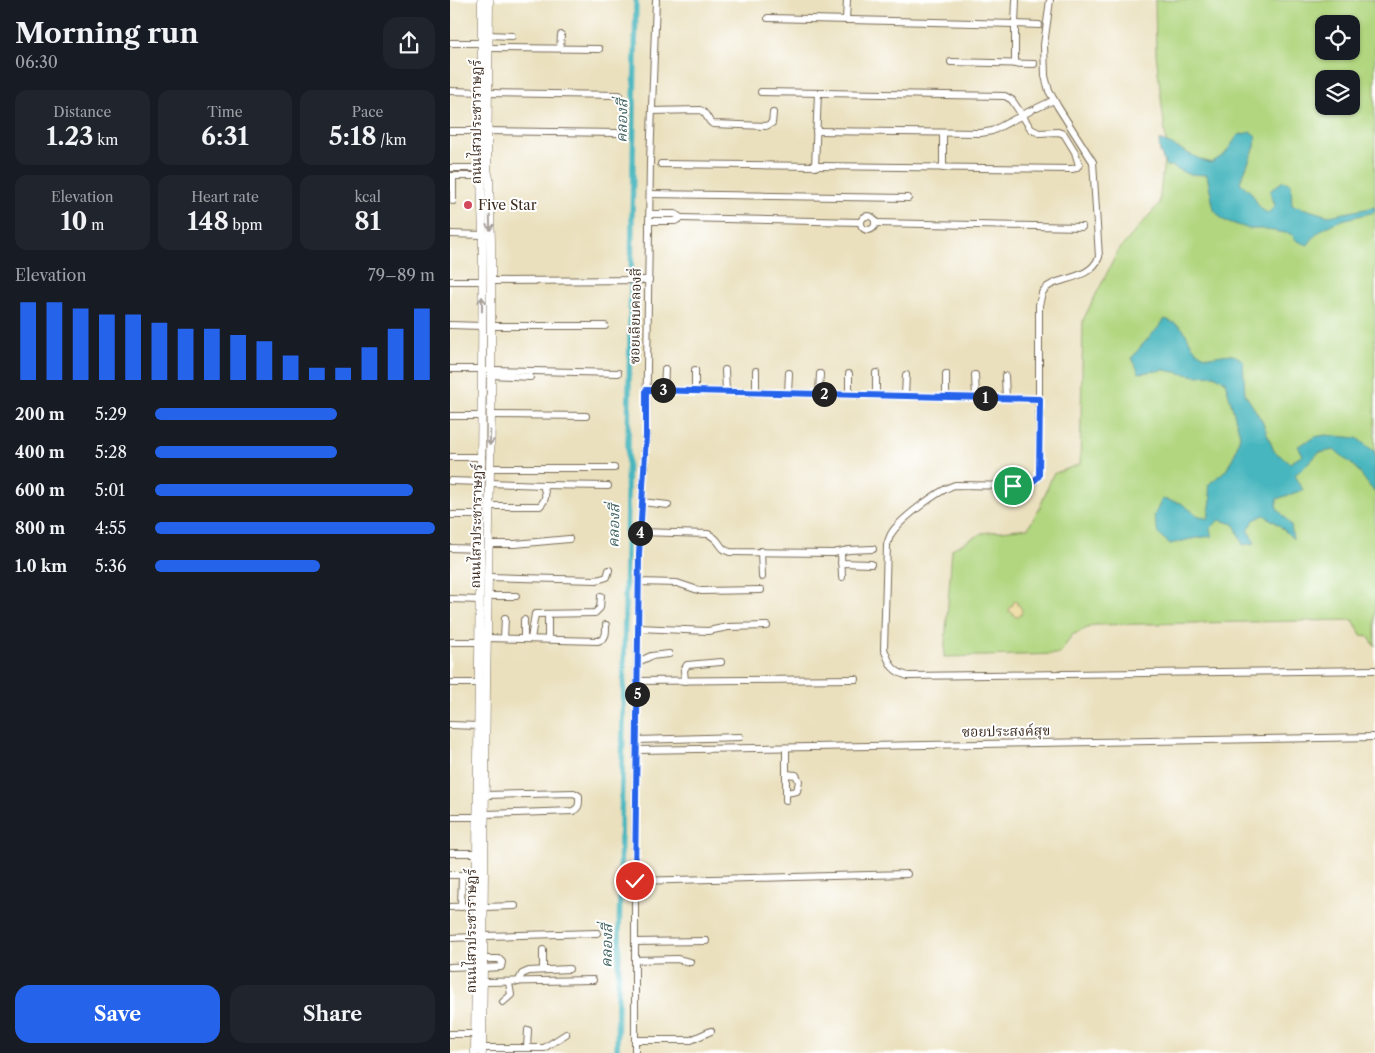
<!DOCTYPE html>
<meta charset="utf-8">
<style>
body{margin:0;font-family:"Libre Caslon Text","Noto Serif Thai",serif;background:#20242c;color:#f1f3f6;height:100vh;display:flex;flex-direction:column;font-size:19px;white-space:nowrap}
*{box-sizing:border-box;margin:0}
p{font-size:16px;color:#9ea1a6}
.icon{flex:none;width:28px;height:28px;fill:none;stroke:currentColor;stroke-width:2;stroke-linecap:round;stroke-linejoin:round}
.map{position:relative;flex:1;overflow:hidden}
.sheet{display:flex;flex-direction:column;background:#171b24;width:450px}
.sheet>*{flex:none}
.buttons{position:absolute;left:865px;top:15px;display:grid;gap:10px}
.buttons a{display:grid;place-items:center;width:45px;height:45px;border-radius:10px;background:#171b24;box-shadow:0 1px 4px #0004;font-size:25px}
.pin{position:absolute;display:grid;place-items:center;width:42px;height:42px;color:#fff;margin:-21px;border:2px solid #fff;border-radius:50%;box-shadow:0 1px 5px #0007}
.km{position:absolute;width:25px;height:25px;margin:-12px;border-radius:50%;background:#222;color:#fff;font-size:14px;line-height:25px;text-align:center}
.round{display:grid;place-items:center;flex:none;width:52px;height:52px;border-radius:15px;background:#20242c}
.summary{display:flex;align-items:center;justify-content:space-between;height:85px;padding:0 15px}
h1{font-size:28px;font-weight:800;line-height:38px}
.metrics{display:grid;grid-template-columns:repeat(3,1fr);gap:8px;height:85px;padding:5px 15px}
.metrics div{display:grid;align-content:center;border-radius:12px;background:#20242c;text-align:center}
.metrics b{font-size:25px;font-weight:800}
.metrics small{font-size:14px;font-weight:400}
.metrics p{font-size:14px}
.chart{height:140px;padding:10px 15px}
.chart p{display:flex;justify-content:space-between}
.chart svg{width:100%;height:90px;margin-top:5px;stroke:#2563eb;stroke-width:6}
.cta{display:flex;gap:10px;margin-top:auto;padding:10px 15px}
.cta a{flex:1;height:58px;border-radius:15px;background:#2563eb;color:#fff;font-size:20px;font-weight:800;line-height:58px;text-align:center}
.cta a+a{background:#20242c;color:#f1f3f6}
ul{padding:0 15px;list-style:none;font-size:16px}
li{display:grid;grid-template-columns:80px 60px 1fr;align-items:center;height:38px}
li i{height:12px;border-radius:6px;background:#2563eb}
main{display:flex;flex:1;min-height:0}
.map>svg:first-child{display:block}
</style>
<main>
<section class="sheet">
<div class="summary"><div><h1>Morning run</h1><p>06:30</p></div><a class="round"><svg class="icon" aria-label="share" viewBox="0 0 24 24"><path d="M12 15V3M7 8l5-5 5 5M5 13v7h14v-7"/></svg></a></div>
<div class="metrics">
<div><p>Distance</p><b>1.23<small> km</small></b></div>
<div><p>Time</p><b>6:31</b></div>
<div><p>Pace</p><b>5:18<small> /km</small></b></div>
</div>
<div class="metrics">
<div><p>Elevation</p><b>10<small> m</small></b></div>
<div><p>Heart rate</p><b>148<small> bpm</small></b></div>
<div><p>kcal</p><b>81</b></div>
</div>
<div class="chart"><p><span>Elevation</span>79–89 m</p>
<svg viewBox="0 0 160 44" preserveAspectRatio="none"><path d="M5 44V6M15 44V6M25 44V9M35 44V12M45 44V12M55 44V16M65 44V19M75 44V19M85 44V22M95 44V25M105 44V32M115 44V38M125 44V38M135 44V28M145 44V19M155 44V9"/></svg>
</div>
<ul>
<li><b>200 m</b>5:29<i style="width:65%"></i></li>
<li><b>400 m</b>5:28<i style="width:65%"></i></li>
<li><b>600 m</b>5:01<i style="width:92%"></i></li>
<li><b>800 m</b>4:55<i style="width:100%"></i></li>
<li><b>1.0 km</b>5:36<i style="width:59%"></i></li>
</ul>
<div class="cta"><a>Save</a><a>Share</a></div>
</section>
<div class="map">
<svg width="925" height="1053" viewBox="0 0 925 1053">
<rect width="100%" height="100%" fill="#fff"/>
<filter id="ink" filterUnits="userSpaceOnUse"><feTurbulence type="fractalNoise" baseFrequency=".02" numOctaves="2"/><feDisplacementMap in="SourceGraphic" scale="10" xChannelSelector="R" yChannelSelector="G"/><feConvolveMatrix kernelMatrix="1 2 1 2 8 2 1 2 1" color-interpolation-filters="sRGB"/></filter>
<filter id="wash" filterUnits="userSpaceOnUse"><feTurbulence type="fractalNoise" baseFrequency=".0096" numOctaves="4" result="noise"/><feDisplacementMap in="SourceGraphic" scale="20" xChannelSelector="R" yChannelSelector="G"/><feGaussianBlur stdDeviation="1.12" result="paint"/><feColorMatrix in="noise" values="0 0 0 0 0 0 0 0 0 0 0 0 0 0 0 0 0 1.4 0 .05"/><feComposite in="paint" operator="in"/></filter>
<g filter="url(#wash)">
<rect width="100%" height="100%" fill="#eae0bd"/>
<path fill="#b1d67f" stroke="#76804e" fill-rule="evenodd" d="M705,0H925V646L918,636L911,635L903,620L644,625L622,635L610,654L494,657L502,549L532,533L578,528L590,507L603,474L630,464L633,320L668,251L709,204L716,141L706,54ZM874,24H901V51H874ZM874,79H901V106H874Z"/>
<path fill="#eeda9e" stroke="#94825e" d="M564,601L567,602V605H569L572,610L571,614L567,617L564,616L562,612H559L560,607L563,605Z"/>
<g fill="#47b6be" stroke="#41706e">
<path d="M801,132L806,136L805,147L790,182C794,187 799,189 802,194C809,204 806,207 818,213L825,206L820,191L833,181L841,184L842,205L879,216L925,207V212C898,219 874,220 858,245L847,241L841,234L811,229H799L773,220L764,210L757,175L737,174L722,166H716L710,152L709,140C728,146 743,158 761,163L775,154L788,135Z"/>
<path d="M715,319C720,321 728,324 732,328C741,339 739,348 753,355C766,361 778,347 793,361L795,394L812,421L824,451L840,463L853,455L848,446L865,437L875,435L907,438L925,452V493L905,467L885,450L868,453L861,461L845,475L853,490L827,499V508L841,525L843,539L829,525L814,515L804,520L798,531L805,543L793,545L784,524L769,520L760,529L762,536L741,539L720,544L708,534L704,516L712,499L731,503L747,515L758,519L761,500L758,485L777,469L786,451L790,435L775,381L764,375L746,376L714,370L689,373L682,358C692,343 705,333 715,319Z"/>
</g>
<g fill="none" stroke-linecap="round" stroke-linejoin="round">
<path stroke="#47b6be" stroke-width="5.5" d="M167,1053L186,0"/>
</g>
</g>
<g filter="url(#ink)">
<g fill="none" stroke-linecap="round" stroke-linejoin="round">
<defs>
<g id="minor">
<path d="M600,0L594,45L595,76L599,91L608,107L643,162L649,257C639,283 602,275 592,293C591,296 590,302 589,305V476L584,482L576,486L505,485C489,490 450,519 441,534C439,538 438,542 437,545L434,649C440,664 441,671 458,676L925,670"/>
<path d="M318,18L565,24L566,0"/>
<path d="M396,20L397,0"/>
<path d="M39,35L62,36"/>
<path d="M0,43H32"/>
<path d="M39,48L149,49"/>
<path d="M110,48L111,35"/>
<path d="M501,62L584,64"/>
<path d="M565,64V24L589,25"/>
<path d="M0,91L32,92"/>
<path d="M38,93L169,95"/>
<path d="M587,108L604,100"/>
<path d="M202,111L250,110C257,112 257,121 263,124L316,126L322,123L323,113"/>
<path d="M0,131H31"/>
<path d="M37,131L167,133"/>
<path d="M366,131L531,133L542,131L582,110"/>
<path d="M493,133V168"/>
<path d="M211,164L622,169L626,168L629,165L625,152L614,134L608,132L589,133L581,129L562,100L555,96L311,92"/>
<path d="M365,167L368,93"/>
<path d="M0,168H31"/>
<path d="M0,176H31"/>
<path d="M3,176V201"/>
<path d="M200,194L458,198"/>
<circle cx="418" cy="223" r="7"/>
<path d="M231,218L411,222"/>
<path d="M199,221H225L231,218L225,214H200"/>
<path d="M425,223L632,227"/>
<path d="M0,234L33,235"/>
<path d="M0,281H32"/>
<path d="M41,281L199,280"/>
<path d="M0,325L32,326"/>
<path d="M41,326H155"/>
<path d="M0,369H32"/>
<path d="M41,370L168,373"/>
<path d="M275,370L276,391"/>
<path d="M306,371V392"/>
<path d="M426,373V395"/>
<path d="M399,374V395"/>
<path d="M41,375L80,377"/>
<path d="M525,375L526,398"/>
<path d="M555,376L556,398"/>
<path d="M196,390L590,399"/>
<path d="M214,390L215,369"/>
<path d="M245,391V370"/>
<path d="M338,393L339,373"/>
<path d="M369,394L370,374"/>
<path d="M455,396L456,375"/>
<path d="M496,397V374"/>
<path d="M41,415L136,416"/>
<path d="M0,416H32"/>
<path d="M0,457H32"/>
<path d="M39,468H164"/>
<path d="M0,481L31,482"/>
<path d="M39,483L93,485C96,494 97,499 90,506H39"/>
<path d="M93,485L158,486"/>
<path d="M192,502L218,505"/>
<path d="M0,515H31"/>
<path d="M190,532L258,534C272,540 268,549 280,552L383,553L399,550L423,549"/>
<path d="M38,544H65L119,539"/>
<path d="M0,548L31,549"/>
<path d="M311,551L312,577"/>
<path d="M391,552L392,577"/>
<path d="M391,563L421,564"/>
<path d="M38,577L147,580L157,577L159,570"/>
<path d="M188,582L227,583L251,591L311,590"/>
<path d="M37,596H66"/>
<path d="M0,599L30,600"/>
<path d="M188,628L258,631L278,627L317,626"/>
<path d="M37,638L148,641C157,638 156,633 156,625"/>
<path d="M54,638L55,618"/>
<path d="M74,639V620"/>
<path d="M81,639L85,614L145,613L150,608L151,596"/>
<path d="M98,639V618"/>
<path d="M0,642H30"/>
<path d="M188,662L201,656L219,654"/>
<path d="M187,681L406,679"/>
<path d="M235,681L234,670L237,665L271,662"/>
<path d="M0,683H29"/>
<path d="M0,725L29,726"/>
<path d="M187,740L290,737"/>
<path d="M187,750L925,737"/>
<path d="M336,793L347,791L349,781L346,775L336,774"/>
<path d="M336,800V748"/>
<path d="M35,814L123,811C130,807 129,804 129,796L124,793L35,795"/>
<path d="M0,817H28"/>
<path d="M0,853H27"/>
<path d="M0,875H12L11,907"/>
<path d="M12,875H27"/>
<path d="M185,881L457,874"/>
<path d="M0,907L27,906"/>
<path d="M34,907L65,906"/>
<path d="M34,936L147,933"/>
<path d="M0,938L26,937"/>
<path d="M185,942L256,941"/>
<path d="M34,959H49L52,962L51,967L34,968"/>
<path d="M185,960L227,959L240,962"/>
<path d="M0,967L26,966"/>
<path d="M93,970V950"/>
<path d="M34,982L143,980"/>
<path d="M68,982L72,974L79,971L119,969"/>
<path d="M53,1002L61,995L59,983"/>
<path d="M0,1034H29"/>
<path d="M185,1040H241L261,1031"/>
<path d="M32,1048H94L116,1034"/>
<path d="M77,1048L78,1030"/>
<path d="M185,1053V836L189,555L196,436L200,162L206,0"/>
</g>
<g id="major">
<path d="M25,1053L32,369L33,235L31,176L32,0"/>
<path d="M32,1053L36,686L41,415V243L39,178L37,170L39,0"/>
</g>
</defs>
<use href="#minor" stroke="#786a56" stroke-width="8"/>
<use href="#major" stroke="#786a56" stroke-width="9"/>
<use href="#minor" stroke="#fff" stroke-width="6"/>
<use href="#major" stroke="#fff" stroke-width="8"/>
</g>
<defs><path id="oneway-shaft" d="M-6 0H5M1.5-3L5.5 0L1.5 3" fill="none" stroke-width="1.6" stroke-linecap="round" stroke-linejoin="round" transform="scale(1.25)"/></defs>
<g stroke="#a79f9a">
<use href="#oneway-shaft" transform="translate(40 223) rotate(88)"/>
<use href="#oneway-shaft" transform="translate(32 304) rotate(-90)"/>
<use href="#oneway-shaft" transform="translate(40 438) rotate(92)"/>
</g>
</g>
<g fill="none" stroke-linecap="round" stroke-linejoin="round" filter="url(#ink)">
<defs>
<path id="route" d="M185,881L189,555L196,436V390L590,399L589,476C581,485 575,486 563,486"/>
</defs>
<use href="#route" stroke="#fff" stroke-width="10"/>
<use href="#route" stroke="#2563eb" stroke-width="6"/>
</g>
<circle fill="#d1495b" stroke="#fff" stroke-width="2" cx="18" cy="205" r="5"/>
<g text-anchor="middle" stroke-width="4" stroke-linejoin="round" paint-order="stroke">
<g font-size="14" fill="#3b2a1e" stroke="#fff">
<text transform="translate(26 122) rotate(-90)" y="5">ถนนไสวประชาราษฎร์</text>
<text transform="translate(185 316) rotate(-89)" y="5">ซอยเลียบคลองสี่</text>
<text transform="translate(26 526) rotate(-89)" y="5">ถนนไสวประชาราษฎร์</text>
<text transform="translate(556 731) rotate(-1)" y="5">ซอยประสงค์สุข</text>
<text transform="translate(21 931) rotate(-90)" y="5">ถนนไสวประชาราษฎร์</text>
</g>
<g font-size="14" fill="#3b2a1e" stroke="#fff" text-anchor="start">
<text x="28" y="210">Five Star</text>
</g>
<g font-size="15" font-style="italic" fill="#40625e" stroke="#fff">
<text transform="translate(172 121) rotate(-89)" y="5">คลองสี่</text>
<text transform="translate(164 526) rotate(-89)" y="5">คลองสี่</text>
<text transform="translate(157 946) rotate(-89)" y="5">คลองสี่</text>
</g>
</g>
</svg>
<div class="buttons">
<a><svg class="icon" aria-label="locate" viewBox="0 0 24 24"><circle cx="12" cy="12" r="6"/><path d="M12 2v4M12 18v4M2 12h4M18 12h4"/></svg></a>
<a><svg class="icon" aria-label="layers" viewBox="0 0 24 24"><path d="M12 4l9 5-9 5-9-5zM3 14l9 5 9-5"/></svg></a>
</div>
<div class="pin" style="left:563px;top:486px;background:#1e9e55"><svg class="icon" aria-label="arrive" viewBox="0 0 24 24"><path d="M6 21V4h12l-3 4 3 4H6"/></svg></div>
<div class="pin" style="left:185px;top:881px;background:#d93025"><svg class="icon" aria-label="check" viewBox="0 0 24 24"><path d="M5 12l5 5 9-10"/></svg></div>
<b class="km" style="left:535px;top:398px">1</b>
<b class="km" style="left:374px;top:394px">2</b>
<b class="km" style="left:213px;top:390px">3</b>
<b class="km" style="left:190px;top:533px">4</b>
<b class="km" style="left:187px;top:694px">5</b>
</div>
</main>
